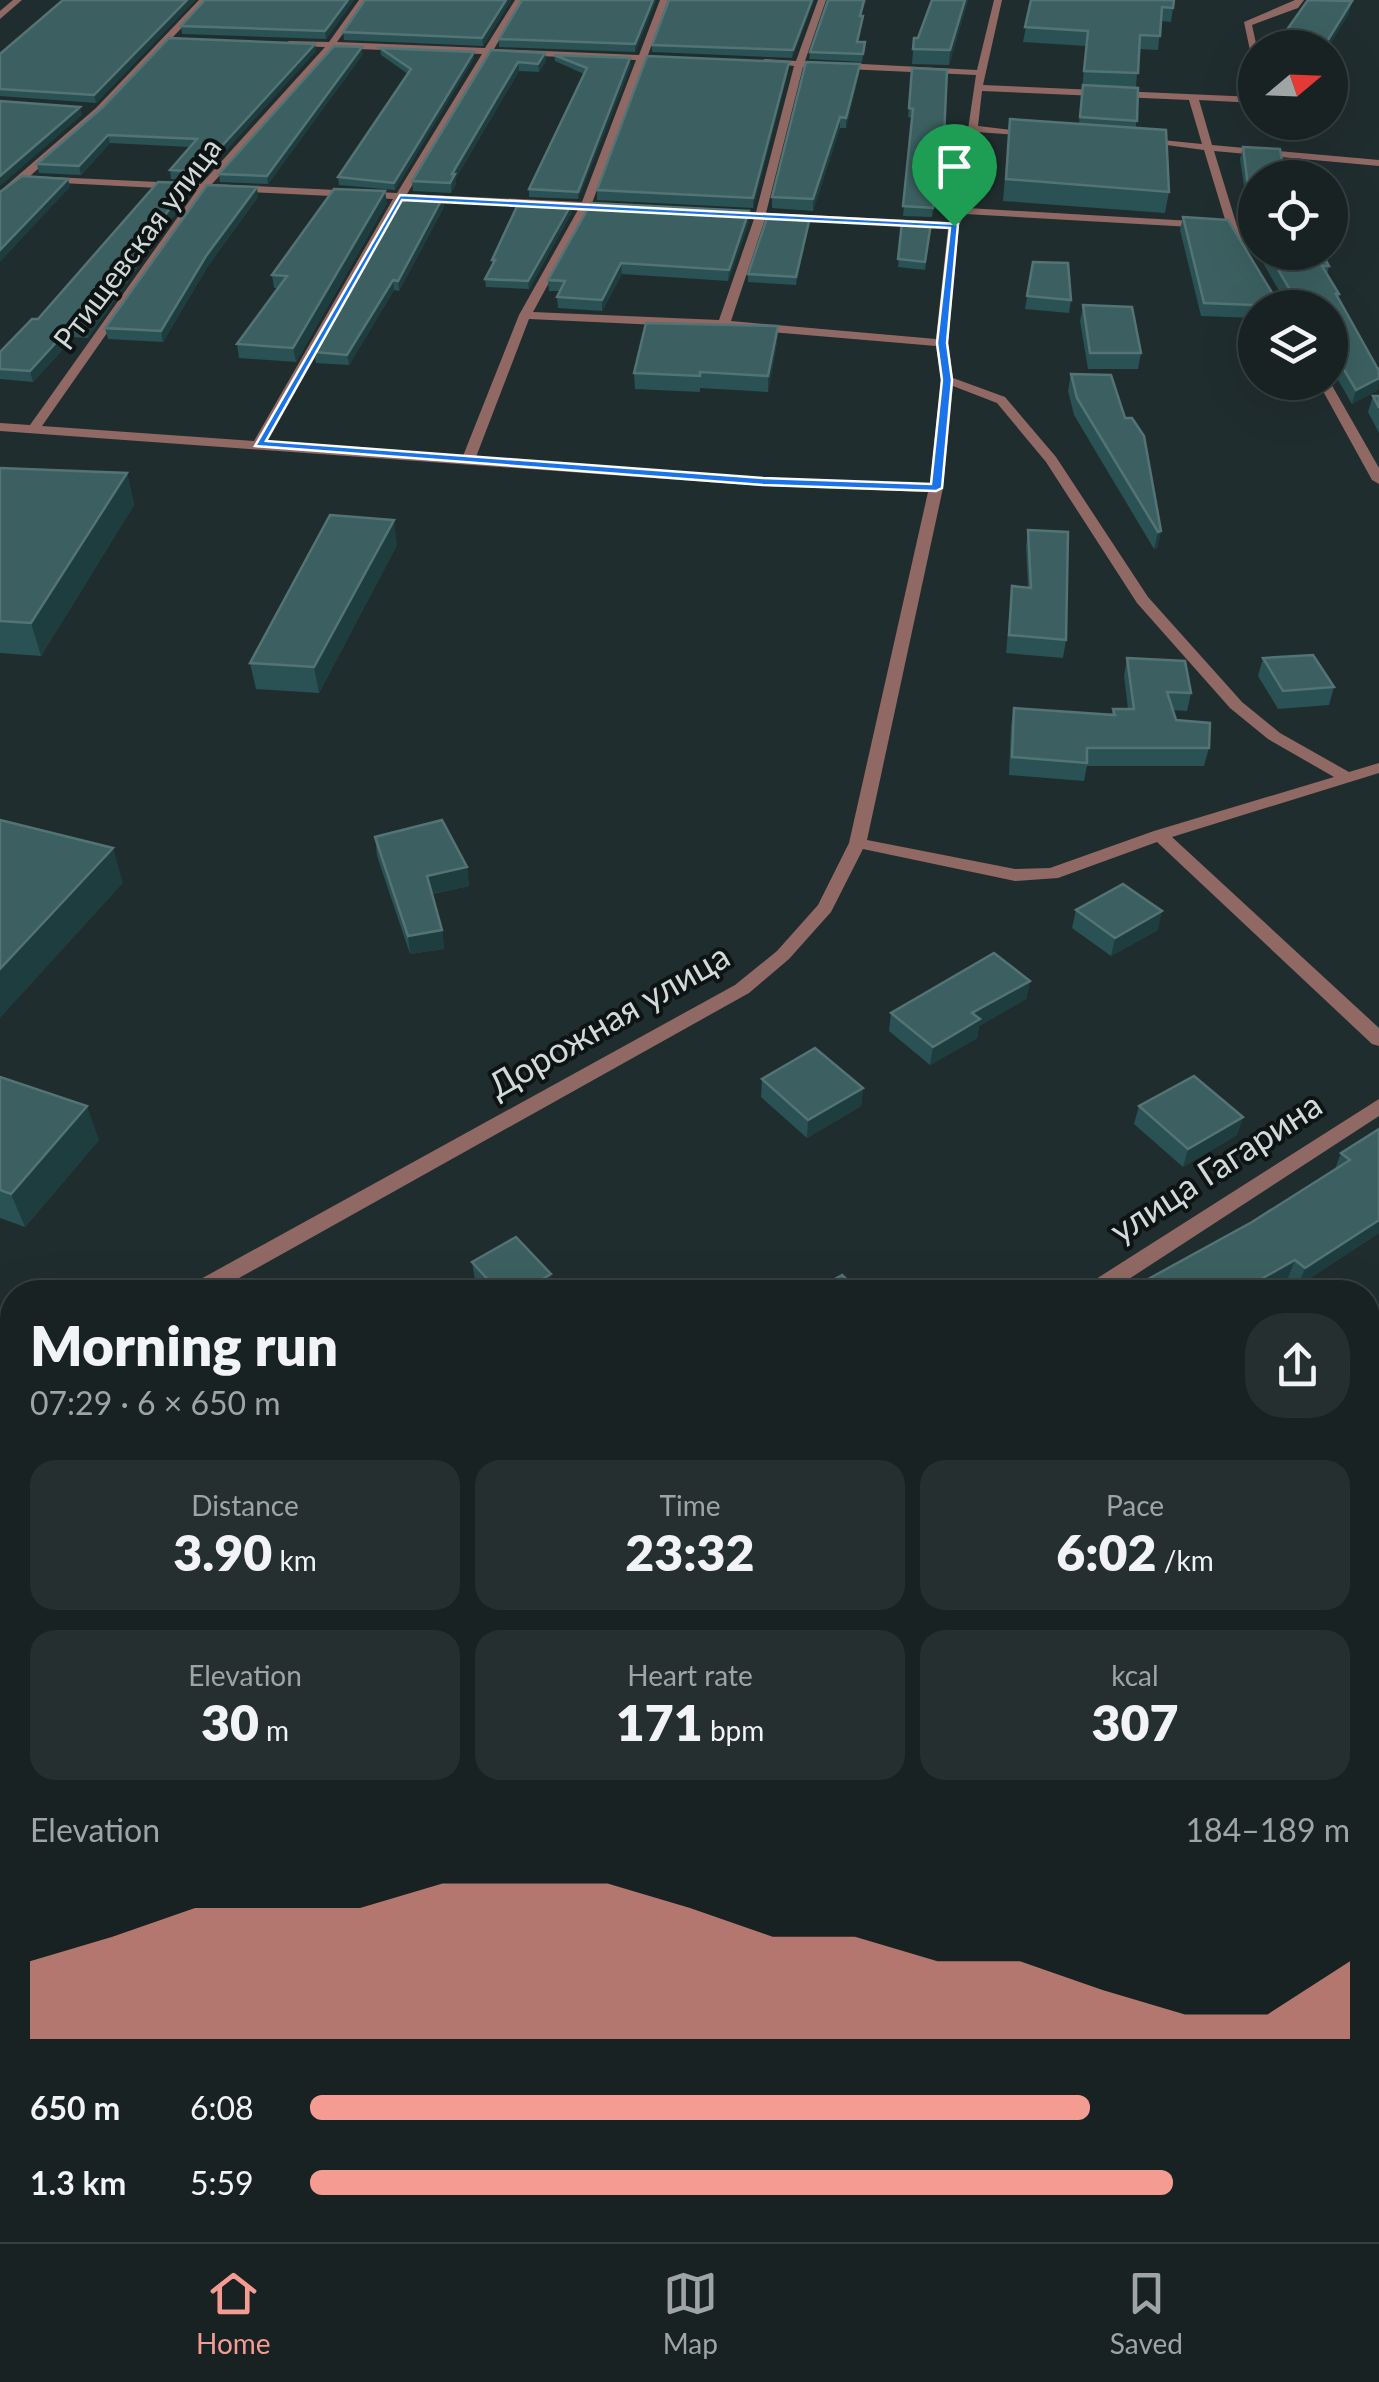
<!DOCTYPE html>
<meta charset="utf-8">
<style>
body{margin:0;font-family:Lato,sans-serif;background:#252f2f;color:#f1f3f6;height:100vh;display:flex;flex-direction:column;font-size:38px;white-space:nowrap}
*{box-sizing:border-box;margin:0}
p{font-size:32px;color:#9fa4a5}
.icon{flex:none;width:55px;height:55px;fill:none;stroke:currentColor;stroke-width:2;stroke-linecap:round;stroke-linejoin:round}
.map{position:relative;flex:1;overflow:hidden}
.panel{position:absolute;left:0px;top:1280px;width:1380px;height:962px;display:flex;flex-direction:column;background:#182222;border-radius:40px 40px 0 0;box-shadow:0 10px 40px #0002,0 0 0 2px #363f40}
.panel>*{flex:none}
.needle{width:65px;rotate:71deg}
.controls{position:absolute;left:1238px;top:30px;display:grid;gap:20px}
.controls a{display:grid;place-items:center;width:110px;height:110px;border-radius:50%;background:#182222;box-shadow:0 10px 40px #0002,0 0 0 2px #363f40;font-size:50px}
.pin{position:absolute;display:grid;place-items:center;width:85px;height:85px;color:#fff;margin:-102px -42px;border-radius:50% 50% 50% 0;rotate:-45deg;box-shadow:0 0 10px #0007}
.pin .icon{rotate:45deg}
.round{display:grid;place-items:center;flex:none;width:105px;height:105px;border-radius:40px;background:#252f2f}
.summary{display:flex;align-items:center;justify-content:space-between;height:170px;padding:0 30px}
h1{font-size:55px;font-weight:800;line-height:75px}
.stats{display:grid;grid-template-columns:repeat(3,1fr);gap:15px;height:170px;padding:10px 30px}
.stats div{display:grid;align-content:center;border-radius:25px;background:#252f2f;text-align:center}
.stats b{font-size:50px;font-weight:800}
.stats small{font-size:28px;font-weight:400}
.stats p{font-size:28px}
.chart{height:280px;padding:20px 30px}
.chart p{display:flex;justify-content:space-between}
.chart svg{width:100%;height:180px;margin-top:10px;fill:#f59c92;opacity:.7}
ul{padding:0 30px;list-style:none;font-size:32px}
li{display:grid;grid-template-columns:160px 120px 1fr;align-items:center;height:75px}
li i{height:25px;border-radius:12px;background:#f59c92}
.menu{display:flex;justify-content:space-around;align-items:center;height:140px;border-top:2px solid #363f40;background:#182222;font-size:28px;color:#9fa4a5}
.menu a{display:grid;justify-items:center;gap:5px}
.menu .on{color:#f59c92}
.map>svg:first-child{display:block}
</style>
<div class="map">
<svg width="1379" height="2242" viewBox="0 0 1379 2242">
<rect width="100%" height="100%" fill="#202d2e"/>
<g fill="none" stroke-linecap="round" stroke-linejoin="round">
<g fill="#916964" fill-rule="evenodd">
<path d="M13,0H22L0,19V11Z"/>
<path d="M199,0H208L102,112L30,176L201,184L325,47L291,46L288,41L329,42L359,0H367L337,42L485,48L515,0H523L494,49L639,55L660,0H668L648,55L676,59L646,61L592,203L620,207L615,210L589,209L533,312L719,320L754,219L723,217L718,214L723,211L756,212L794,66L760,62L765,59L796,61L818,0H826L805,61L977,70L994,0H1002L983,85L1255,97V103L1199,100L1212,145L1379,160V166L1214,151L1237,226L1250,247L1244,250L1240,249L1227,226L1204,150L1136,141L1141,138L1202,144L1189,100L982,91L978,126L1037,133L1032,136L977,132L967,208L1209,222L1214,225L1209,228L965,214L959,225L948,343L953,378L1005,397L1056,457L1148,597L1242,702L1280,733L1349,772L1379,763V773L1172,837L1379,1028V1046L1372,1044L1157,842L1058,878L1015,881L863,849L831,912L789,959L749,993L214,1292H185L188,1286L735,985L777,951L818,905L849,843L928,492L763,486L0,431V423L30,425L197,190L23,181L0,199V191L96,108ZM334,48L482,54L397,193L212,184ZM491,54L636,60L582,202L407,194ZM803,67L976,75L956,211L950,222L766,213ZM207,190L393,199L254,441L42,426ZM404,200L579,208L519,315L463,456L267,442ZM765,219L948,228L936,339L731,321ZM529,319L724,328L936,346L941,380L930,484L763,478L476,457ZM953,386L997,403L1046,462L1137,603L1230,708L1268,739L1334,777L1154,831L1050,868L1015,869L867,840L943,488Z"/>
<path d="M1295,0H1304L1298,8L1252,25L1257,48L1255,61L1252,60L1244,22Z"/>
<path d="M1330,101L1337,102L1339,104L1330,107Z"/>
<path d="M1318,382H1330L1379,468V484L1372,480Z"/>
<path d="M1379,1099V1116L1109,1292H1082L1085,1286Z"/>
<path d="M12,1385V1406L0,1412V1391Z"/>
<path d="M12,2011V2044L0,2050V2017Z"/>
</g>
</g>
<g fill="#2a5153">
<path d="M63,0H195L96,103L0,96V54Z"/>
<path d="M205,0H354L326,39L182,34L181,26Z"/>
<path d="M365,0H511L483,46L344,40L343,32Z"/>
<path d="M656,0L635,52L499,47V39Z"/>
<path d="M669,0H814L792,58L652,52V45Z"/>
<path d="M828,0H866L861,16H863L862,24L858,42H865L862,62L809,59L810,52Z"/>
<path d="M932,0H968L949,65L912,64L914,38H918Z"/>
<path d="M1031,0L1173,8L1171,22L1161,21L1158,50L1139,49L1136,87V128L1169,192L1165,213L1003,201L1010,119L1079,124L1086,46L1023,42Z"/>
<path d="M380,48L474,58L395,190L339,185L338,177L408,74L381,55Z"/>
<path d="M491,50L545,53L546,61L539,72L519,71L456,178V184L451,193L413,191L412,181Z"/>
<path d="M316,51L199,180L171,179L170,170L190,147L110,143L81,175L39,173L37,164Z"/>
<path d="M363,54L268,184L220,182L219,174Z"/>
<path d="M554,55L631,65L578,199L529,197V189L584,74L555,61Z"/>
<path d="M860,64L859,74L846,128H840L813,211L772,208V197Z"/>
<path d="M912,68L943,147L932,217L903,216L912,118L908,117Z"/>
<path d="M788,72L753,208L597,200V190Z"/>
<path d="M1243,147L1255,178V216L1246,199L1240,159Z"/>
<path d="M190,193L88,338L74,337L33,382L0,379V352Z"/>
<path d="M258,197L208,266L163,342L108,339L105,328Z"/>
<path d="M443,197L444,207L399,291L394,290L349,365L316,363L314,352Z"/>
<path d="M387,203L296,362L239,358L237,344L278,288H274L272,275Z"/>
<path d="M572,212L529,289L486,287L485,279L492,266V260Z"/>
<path d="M810,217L796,285L748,282V274Z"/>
<path d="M1183,217L1274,296H1282L1257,252H1321L1329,266L1327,274L1339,294L1338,298L1379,371L1378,390L1352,404L1330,366V308H1255V318L1201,316L1180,230Z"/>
<path d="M1247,218H1255V249L1244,231Z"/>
<path d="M749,222L728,281L622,274L602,311L558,308L557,297L560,291H549L548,280Z"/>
<path d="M902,222L931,223L925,270L898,267Z"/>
<path d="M1033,262L1071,300L1069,313L1025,309Z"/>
<path d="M1083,305L1141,353L1138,369H1088L1080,321Z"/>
<path d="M778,326L777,342L768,392L700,388V392L635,389L634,373Z"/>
<path d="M1071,374L1161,531L1157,548L1154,549L1074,415L1068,391Z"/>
<path d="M1373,396H1379V433L1368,412Z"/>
<path d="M0,468L127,473L134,505L41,656L0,653Z"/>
<path d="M1028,530L1066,640L1063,658L1006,653L1012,586L1028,587L1026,547Z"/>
<path d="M397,545L319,693L256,689L250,663Z"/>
<path d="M1127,658L1191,693L1187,711L1172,710L1176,720L1209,748L1204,766H1087L1084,781L1009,775L1011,725L1014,708L1111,715L1113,709H1128L1124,676Z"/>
<path d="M1263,658L1334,687L1329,705L1278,709L1258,676Z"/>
<path d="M375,837L467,867L469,886L432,894L442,930L444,949L410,954L377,856Z"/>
<path d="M1076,910L1158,930L1111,956L1072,928Z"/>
<path d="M1030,981L1026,999L979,1026L977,1038L930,1065L889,1031L891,1013Z"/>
<path d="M0,1077L99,1140L25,1227L0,1218Z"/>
<path d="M762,1079L863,1088L861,1106L807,1138L761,1097Z"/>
<path d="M1139,1106L1243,1117L1237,1135L1183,1167L1134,1124Z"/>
<path d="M1379,1129V1233L1298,1286L1288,1278L1263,1292H1138L1141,1283L1252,1222L1335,1169L1341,1153Z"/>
<path d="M472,1262L553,1292H486L475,1280Z"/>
</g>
<g fill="#1e3d3e">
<path d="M187,0H195L96,103L94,95Z"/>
<path d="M348,0H354L326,39L325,31Z"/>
<path d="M506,0H511L483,46L482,38Z"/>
<path d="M653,0H656L635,52V44Z"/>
<path d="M812,0H814L792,58L793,50Z"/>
<path d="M965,0H968L949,65L950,50Z"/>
<path d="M1352,1L1349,14L1328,48H1323Z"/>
<path d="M315,44L316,51L199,180L198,172Z"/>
<path d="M362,47L363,54L268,184L267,176Z"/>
<path d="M474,52V58L395,190L394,183Z"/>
<path d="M545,53L546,61L539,72L538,64Z"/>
<path d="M630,58L631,65L578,199V192Z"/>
<path d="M518,62L519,71L456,178V184L451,193L452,174Z"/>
<path d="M789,62L788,72L753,208V198Z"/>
<path d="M860,64L859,74L846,128V118Z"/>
<path d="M80,107L82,115L0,186V176Z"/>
<path d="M840,117V128L813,211V199Z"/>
<path d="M108,135L110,143L81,175L79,166Z"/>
<path d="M68,179L70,187L0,262V250Z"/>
<path d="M188,183L190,193L88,338L85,327Z"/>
<path d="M257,187L258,197L208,266L163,342L161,331L206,256Z"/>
<path d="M385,191L387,203L296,362L293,348Z"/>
<path d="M443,197L444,207L399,291L398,281Z"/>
<path d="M571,205L572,212L529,289L528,281Z"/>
<path d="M749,211V222L728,281L729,270Z"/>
<path d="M810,217L809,225L796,285V277Z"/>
<path d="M621,263L622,274L602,311V300Z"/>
<path d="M393,280L394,290L349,365L347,355Z"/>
<path d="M71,326L74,337L33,382L30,371Z"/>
<path d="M778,326L777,342L768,392V376Z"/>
<path d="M1379,378L1378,390L1352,404L1356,390Z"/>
<path d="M127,473L134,505L41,656L31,623Z"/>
<path d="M394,520L397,545L319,693L314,667Z"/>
<path d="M1161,531L1157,548L1154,549L1158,532Z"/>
<path d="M113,848L123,883L0,1018V969Z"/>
<path d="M467,867L469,886L429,894L427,876Z"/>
<path d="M1162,911L1158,930L1111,956L1115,938Z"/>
<path d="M442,930L444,949L410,954L408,936Z"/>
<path d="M1030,981L1026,999L979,1026L977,1038L930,1065L933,1047L972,1013Z"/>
<path d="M863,1088L861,1106L807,1138L808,1120Z"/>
<path d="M87,1106L99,1140L25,1227L11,1194Z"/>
<path d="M1243,1117L1237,1135L1183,1167L1188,1149Z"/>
<path d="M1379,1220V1233L1298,1286L1305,1268Z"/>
<path d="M1295,1260L1288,1278L1263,1292H1238Z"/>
<path d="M551,1274L553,1292H520Z"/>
</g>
<g fill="#3c6061" stroke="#537374" stroke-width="2.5">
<path d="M63,0H187L94,95L0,89V54Z"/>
<path d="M205,0H348L325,31L181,26Z"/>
<path d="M365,0H506L482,38L343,32Z"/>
<path d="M522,0H653L635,44L499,39Z"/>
<path d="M669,0H812L793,50L652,45Z"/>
<path d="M828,0H864L860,16H863L857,42H865L863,54L810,52Z"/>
<path d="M932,0H965L950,50L913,49L914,38H918Z"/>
<path d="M1031,0H1174L1173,8L1162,7L1160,36L1140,35L1138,73L1084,71L1088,31L1025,27Z"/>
<path d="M1308,0L1352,1L1323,48H1285L1276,45Z"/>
<path d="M169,38L315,44L198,172L170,170L197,139L108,135L79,166L37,164L103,107Z"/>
<path d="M334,46L362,47L267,176L219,174Z"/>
<path d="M380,48L474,52L394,183L338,177L411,69Z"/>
<path d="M491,50L545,53L538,64L518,62L452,174H455L450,183L412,181Z"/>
<path d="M554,55L630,58L578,192L529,189L587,68Z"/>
<path d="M647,56L789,62L753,198L597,190Z"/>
<path d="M806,62L860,64L846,118L840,117L813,199L772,197Z"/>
<path d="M912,68L947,70L944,137L933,208L903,206L913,109L909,108Z"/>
<path d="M1083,85L1138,88L1137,121L1080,117Z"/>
<path d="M0,101L80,107L0,176Z"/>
<path d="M1010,119L1166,130L1169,192L1006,179Z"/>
<path d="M1243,147L1280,149L1285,178H1255V198L1248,186Z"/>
<path d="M22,176L68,179L0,250V192Z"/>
<path d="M158,182L188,183L85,327L71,326L30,371L0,369V352L32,319H38Z"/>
<path d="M207,185L257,187L206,256L161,331L105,328Z"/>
<path d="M334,189L385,191L293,348L237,344L287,276L272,275Z"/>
<path d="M404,195L443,197L398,281L393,280L347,355L314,352Z"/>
<path d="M519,202L571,205L528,281L485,279L495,260H492Z"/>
<path d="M591,203L749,211L729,270L621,263L602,300L557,297L565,281L548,280Z"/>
<path d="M768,215L810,217L796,277L748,274Z"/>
<path d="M1183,217L1228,220L1274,296L1293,295L1268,252H1321L1329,266H1322L1339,294H1336L1379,371V378L1356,390L1330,346V308L1204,303Z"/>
<path d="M1247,218H1255V231Z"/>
<path d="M902,222L931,223L925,262L898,259Z"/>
<path d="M1033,262L1068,263L1071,300L1027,296Z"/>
<path d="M1083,305L1132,307L1141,353H1090Z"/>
<path d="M646,323L778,326L768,376L700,372V376L634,373Z"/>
<path d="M1071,374L1111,375L1125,418H1132L1144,436L1161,531L1158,532L1077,398Z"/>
<path d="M1373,396H1379V408Z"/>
<path d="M0,468L127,473L31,623L0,621Z"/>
<path d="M330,515L394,520L314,667L250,663Z"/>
<path d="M1028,530L1068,532L1066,640L1009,635L1012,586L1031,588Z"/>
<path d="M1313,655L1334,687L1283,691L1263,658Z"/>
<path d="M1127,658L1185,661L1191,693L1167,692L1176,720L1210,723L1209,748H1087V763L1012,757L1014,708L1115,715L1113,709H1134Z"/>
<path d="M0,820L113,848L0,969Z"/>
<path d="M442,820L467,867L427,876L442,930L408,936L375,837Z"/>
<path d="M1123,884L1162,911L1115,938L1076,910Z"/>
<path d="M994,953L1030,981L972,1013L980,1019L933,1047L891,1013Z"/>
<path d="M815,1048L863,1088L808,1120L762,1079Z"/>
<path d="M1194,1076L1243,1117L1188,1149L1139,1106Z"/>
<path d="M0,1077L87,1106L11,1194L0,1190Z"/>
<path d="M1379,1129V1220L1305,1268L1295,1260L1238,1292H1141L1147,1289L1141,1283L1252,1222L1350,1160L1341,1153Z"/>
<path d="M516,1237L551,1274L520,1292H499L472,1262Z"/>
<path d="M842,1275L860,1292H812Z"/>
<path d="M12,1525V1572L0,1546V1532Z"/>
</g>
<path fill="#1a73e8" stroke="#fff" stroke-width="2.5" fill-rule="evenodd" d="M400,195L958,224L947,343L952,380L942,488L936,491L763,485L255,446ZM402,200L950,228L937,343L942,380L931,484L763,478L266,441Z"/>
<g text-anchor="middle" stroke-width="8" stroke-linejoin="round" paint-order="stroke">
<g font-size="30" fill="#d1d9d9" stroke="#0e1414">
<text transform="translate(138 244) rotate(-53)" y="10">Ртищевская улица</text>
</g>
<g font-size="35" fill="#d1d9d9" stroke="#0e1414">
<text transform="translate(609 1021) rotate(-30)" y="12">Дорожная улица</text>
<text transform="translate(1216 1168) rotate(-33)" y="12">улица Гагарина</text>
</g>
</g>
</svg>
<div class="controls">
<a><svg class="needle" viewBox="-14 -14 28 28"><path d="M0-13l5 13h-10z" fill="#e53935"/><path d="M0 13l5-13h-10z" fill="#9fa4a5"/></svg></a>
<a><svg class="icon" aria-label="locate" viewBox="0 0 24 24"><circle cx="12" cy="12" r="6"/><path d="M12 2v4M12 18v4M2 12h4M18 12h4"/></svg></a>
<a><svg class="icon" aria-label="layers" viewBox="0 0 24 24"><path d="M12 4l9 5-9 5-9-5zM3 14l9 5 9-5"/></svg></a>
</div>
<div class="pin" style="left:954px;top:226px;background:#1e9e55"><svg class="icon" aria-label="arrive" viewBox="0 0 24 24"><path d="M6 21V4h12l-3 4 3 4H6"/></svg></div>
<section class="panel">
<div class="summary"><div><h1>Morning run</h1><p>07:29 · 6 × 650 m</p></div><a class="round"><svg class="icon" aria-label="share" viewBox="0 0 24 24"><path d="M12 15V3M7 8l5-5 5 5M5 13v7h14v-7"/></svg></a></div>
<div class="stats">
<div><p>Distance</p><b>3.90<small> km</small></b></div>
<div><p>Time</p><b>23:32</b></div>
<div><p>Pace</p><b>6:02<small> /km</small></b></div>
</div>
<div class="stats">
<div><p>Elevation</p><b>30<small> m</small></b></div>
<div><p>Heart rate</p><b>171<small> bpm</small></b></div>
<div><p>kcal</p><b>307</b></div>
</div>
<div class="chart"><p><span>Elevation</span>184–189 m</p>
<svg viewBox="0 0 160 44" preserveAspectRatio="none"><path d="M0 44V25L10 19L20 12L30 12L40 12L50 6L60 6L70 6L80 12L90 19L100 19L110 25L120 25L130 32L140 38L150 38L160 25V44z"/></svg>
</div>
<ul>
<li><b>650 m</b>6:08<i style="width:75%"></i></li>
<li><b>1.3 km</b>5:59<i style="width:83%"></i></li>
</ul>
</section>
</div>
<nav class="menu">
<a class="on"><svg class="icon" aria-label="home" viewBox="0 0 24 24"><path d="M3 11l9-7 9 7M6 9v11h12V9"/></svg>Home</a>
<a><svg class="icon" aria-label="map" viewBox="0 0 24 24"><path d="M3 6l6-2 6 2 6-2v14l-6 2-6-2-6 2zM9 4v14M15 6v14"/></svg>Map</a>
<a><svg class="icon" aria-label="saved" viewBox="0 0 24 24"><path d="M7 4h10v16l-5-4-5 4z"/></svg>Saved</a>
</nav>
